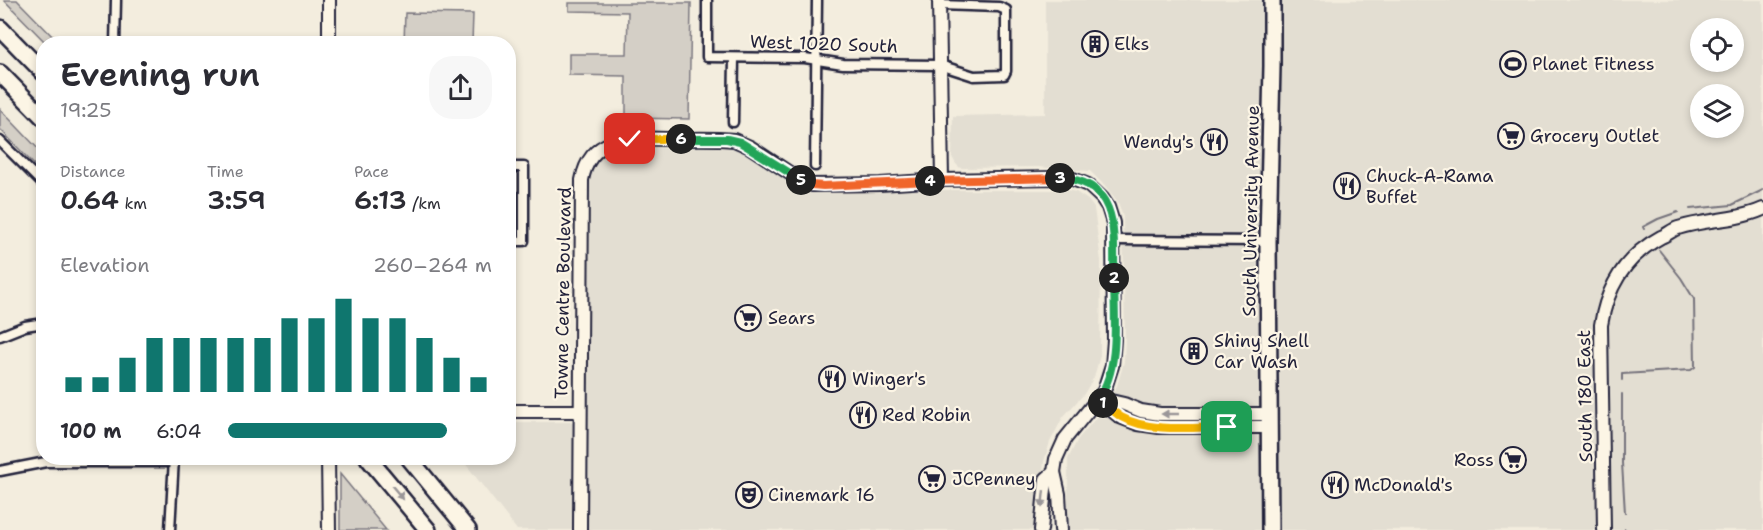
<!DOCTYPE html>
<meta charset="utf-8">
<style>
body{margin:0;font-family:"Shantell Sans",sans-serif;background:#f7f7f7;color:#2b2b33;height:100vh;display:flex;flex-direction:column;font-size:22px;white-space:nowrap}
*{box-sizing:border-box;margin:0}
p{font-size:20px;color:#7c7c81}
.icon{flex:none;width:33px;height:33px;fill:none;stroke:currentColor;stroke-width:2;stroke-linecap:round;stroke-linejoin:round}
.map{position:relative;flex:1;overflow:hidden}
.drawer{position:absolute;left:36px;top:36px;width:480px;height:429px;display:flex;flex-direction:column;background:#fff;border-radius:24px;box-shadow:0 3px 9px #0003}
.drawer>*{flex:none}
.controls{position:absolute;left:1690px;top:18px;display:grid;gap:12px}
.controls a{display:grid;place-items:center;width:54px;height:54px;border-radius:50%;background:#fff;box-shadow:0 3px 9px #0003;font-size:30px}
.pin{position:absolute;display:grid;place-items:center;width:51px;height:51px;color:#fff;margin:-26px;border-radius:12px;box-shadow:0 3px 9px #0006}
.km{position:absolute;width:30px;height:30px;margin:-15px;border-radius:50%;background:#222;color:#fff;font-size:16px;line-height:30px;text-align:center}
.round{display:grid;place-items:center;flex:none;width:63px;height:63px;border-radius:24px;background:#f7f7f7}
.head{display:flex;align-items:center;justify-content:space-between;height:102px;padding:0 24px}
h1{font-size:33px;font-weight:600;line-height:45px}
.figures{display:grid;grid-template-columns:repeat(3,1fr);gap:9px;height:102px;padding:6px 24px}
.figures div{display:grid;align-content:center}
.figures b{font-size:26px;font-weight:600}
.figures small{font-size:16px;font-weight:400}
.figures p{font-size:16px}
.chart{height:168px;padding:12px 24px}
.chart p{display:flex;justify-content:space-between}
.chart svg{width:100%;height:108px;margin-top:6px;stroke:#0f766e;stroke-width:6}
ul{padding:0 24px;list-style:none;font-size:20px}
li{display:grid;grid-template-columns:96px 72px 1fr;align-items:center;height:45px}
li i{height:15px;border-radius:8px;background:#0f766e}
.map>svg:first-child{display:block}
</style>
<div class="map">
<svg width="1763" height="530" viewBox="0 0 1763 530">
<rect width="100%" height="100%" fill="#f3edde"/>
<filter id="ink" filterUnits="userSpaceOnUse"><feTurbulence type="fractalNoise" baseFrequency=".0167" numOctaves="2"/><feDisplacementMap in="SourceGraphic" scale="12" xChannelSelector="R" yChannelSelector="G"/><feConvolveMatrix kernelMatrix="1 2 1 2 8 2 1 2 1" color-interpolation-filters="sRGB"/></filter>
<g filter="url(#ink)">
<g fill="#e3ded2" fill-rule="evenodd">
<path d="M1045,0H1763V530H1068V459L1078,439L1094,420L1117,386L1124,362L1125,338L1123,217L1118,202L1106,187L1090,171L1038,167L960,168L956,164L952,157L953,116L1045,114ZM1701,28H1734V62H1701ZM1701,94H1734V128H1701Z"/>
<path d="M629,145L701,146L739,149L800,187L822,192L894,190H1066L1076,192L1088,200L1094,208L1101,261L1100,356L1094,377L1084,394L1063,417L1050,442L1044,461L1037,530H517L461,458H508L509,422H588L590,175L595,163L602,155L613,149Z"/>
</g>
<g fill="#d4cfc6" stroke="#7b7880" stroke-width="1.5">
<path d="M4,0H17L59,43H46Z"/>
<path d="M569,3H691L689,119L626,118V76L569,75V54H627L628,12L569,11Z"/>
<path d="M405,13L473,14L472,43H404Z"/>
<path d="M0,109L43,154V174L0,129Z"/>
<path d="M340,474L386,530H340Z"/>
</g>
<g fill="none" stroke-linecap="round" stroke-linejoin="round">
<g stroke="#75727b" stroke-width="2">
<path d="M1690,209L1732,205L1763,190"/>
<path d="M1644,229L1643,227L1658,219L1678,212"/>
<path d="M1622,380V374L1691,370L1695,367L1694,299L1681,278L1659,250"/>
<path d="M1622,394V463L1625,513"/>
<path d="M1625,530V529"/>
</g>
<defs>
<g id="street">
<path d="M707,0V57L805,58L843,64L940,65L974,76L1004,75L1006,71V10L999,7L939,5"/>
<path d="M115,44L116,0"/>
<path d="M733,122L734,58"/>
<path d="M0,141L44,185"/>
<path d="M815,166L817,0"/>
<path d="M508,167H524V241H508"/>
<path d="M1114,240L1268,241"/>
<path d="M0,336L25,326L44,323"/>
<path d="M0,471L46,462H174"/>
<path d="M170,530L174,458"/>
</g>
<g id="secondary">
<path d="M939,0L942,180"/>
<path d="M329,44V0"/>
<path d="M1098,399L1120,417L1138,424L1159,427H1270"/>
<path d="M1102,399L1124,404L1141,411L1160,414H1270"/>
<path d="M508,411H580"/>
<path d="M328,458L329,530"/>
<path d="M1054,472L1059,494L1061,530"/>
<path d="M580,530L582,180C591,131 636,139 673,139C693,139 714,138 734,140L750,147L791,174L812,185L880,184L942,180L997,179L1058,178L1073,179L1088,185L1102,198L1108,207L1113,223L1114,340L1112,366L1104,391L1065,439L1056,459L1054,472L1046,479L1041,530"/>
<path d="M1604,530L1601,325C1607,286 1626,256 1661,237C1667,235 1672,230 1678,228C1705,219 1736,221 1763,209"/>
</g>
<g id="highway">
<path d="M0,28L44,73"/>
<path d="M0,73L44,118"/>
<path d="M368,458L428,530"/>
<path d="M409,458L468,530"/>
<path d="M1270,530L1268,241L1272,66V0"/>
</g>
</defs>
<use href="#street" stroke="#22223b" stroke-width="13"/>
<use href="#secondary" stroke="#22223b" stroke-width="16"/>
<use href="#highway" stroke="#22223b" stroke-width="20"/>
<use href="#street" stroke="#fcf5e5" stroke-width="8"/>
<use href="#secondary" stroke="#fcf5e5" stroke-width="12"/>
<use href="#highway" stroke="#fcf5e5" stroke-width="15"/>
</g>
<defs><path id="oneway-solid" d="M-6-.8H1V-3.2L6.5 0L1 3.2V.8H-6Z" transform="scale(1.5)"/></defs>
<g fill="#9a9698">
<use href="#oneway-solid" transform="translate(1170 414) rotate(-180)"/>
<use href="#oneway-solid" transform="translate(398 493) rotate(50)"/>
<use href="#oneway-solid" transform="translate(1043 499) rotate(96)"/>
</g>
</g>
<g fill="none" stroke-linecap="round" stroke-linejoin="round" filter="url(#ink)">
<defs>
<path id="split-1" d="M1103,403C1109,407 1115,413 1121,417C1150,433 1195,427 1227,427"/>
<path id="split-2" d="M1103,403L1098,399C1121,367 1114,316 1114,278"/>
<path id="split-3" d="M1060,178C1120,180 1114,235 1114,278"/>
<path id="split-4" d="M930,181L1060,178"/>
<path id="split-5" d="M801,180L812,185L823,186L930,181"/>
<path id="split-6" d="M681,139H727L740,142L801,180"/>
<path id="split-7" d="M630,139H681"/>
</defs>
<use href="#split-1" stroke="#fff" stroke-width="12"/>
<use href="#split-2" stroke="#fff" stroke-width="12"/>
<use href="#split-3" stroke="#fff" stroke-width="12"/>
<use href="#split-4" stroke="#fff" stroke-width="12"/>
<use href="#split-5" stroke="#fff" stroke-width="12"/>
<use href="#split-6" stroke="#fff" stroke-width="12"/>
<use href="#split-7" stroke="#fff" stroke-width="12"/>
<use href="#split-1" stroke="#f5b400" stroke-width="8"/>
<use href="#split-2" stroke="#22a559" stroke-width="8"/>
<use href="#split-3" stroke="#22a559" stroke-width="8"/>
<use href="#split-4" stroke="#f0652b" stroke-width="8"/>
<use href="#split-5" stroke="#f0652b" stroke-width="8"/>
<use href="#split-6" stroke="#22a559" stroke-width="8"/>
<use href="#split-7" stroke="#f5b400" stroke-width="8"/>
</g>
<defs>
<symbol id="building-ring" viewBox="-11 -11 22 22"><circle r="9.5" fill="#fcf5e5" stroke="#22223b" stroke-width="1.5"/><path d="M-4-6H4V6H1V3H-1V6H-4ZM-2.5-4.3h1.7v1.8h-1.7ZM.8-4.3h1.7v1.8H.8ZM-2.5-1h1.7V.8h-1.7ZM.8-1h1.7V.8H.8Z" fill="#22223b"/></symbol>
<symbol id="stadium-ring" viewBox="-11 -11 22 22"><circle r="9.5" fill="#fcf5e5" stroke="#22223b" stroke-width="1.5"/><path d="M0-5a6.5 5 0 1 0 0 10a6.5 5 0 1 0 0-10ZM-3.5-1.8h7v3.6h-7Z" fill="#22223b"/></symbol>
<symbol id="supermarket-ring" viewBox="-11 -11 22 22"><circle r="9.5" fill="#fcf5e5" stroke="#22223b" stroke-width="1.5"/><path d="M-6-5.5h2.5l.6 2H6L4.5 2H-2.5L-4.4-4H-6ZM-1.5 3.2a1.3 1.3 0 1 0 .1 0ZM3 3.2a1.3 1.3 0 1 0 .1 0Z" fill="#22223b"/></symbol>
<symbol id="restaurant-ring" viewBox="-11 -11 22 22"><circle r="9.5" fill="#fcf5e5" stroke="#22223b" stroke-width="1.5"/><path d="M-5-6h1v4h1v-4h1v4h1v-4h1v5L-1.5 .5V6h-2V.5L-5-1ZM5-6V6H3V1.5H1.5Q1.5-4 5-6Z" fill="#22223b"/></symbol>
<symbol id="theatre-ring" viewBox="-11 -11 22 22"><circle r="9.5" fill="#fcf5e5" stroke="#22223b" stroke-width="1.5"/><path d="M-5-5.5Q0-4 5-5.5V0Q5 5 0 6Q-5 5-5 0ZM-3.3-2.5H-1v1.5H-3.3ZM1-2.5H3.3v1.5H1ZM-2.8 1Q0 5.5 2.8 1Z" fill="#22223b"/></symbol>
</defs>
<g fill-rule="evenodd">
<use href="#building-ring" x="1080" y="29" width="30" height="30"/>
<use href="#stadium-ring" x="1498" y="49" width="30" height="30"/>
<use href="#supermarket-ring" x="1496" y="121" width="30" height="30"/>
<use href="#restaurant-ring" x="1199" y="127" width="30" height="30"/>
<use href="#restaurant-ring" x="1332" y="171" width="30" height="30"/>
<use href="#supermarket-ring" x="733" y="303" width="30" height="30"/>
<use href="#building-ring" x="1179" y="336" width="30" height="30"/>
<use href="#restaurant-ring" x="817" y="364" width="30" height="30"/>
<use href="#restaurant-ring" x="848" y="400" width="30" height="30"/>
<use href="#supermarket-ring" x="1498" y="445" width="30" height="30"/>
<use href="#supermarket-ring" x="917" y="464" width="30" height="30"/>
<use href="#restaurant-ring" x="1320" y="470" width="30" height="30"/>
<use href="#theatre-ring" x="734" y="480" width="30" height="30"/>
</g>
<g text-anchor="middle" stroke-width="4.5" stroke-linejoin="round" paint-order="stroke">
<g font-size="18" fill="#22223b" stroke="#fcf5e5">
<text transform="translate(824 44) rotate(2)" y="6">West 1020 South</text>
<text transform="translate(1251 211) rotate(-89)" y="6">South University Avenue</text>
<text transform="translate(563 293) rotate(-89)" y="6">Towne Centre Boulevard</text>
<text transform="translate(1585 396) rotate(-91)" y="6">South 180 East</text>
</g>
<g font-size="18" fill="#22223b" stroke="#fcf5e5" text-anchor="start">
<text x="1114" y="50">Elks</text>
<text x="1532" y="70">Planet Fitness</text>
<text x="1530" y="142">Grocery Outlet</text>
<text x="1194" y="148" text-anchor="end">Wendy's</text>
<text x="1366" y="182">Chuck-A-Rama<tspan x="1366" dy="21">Buffet</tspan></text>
<text x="768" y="324">Sears</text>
<text x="1214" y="347">Shiny Shell<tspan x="1214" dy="21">Car Wash</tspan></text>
<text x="852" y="385">Winger's</text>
<text x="882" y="421">Red Robin</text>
<text x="1494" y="466" text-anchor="end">Ross</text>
<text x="952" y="485">JCPenney</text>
<text x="1354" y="491">McDonald's</text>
<text x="768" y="501">Cinemark 16</text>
</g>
</g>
</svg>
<div class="controls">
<a><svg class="icon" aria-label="locate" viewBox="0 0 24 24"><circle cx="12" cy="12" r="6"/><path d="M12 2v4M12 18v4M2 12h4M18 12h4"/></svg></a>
<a><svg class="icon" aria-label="layers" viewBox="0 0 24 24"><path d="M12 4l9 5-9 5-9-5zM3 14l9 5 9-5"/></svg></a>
</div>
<div class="pin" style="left:1227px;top:427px;background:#1e9e55"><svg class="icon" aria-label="arrive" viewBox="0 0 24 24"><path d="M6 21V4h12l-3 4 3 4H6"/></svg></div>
<div class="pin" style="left:630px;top:139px;background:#d93025"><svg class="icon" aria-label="check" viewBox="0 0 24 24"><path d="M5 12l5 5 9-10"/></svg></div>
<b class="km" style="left:1103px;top:403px">1</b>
<b class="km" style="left:1114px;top:278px">2</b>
<b class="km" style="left:1060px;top:178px">3</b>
<b class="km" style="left:930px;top:181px">4</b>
<b class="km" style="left:801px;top:180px">5</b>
<b class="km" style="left:681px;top:139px">6</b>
<section class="drawer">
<div class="head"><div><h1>Evening run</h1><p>19:25</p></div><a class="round"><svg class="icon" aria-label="share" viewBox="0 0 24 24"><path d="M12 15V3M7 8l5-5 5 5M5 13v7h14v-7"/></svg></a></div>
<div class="figures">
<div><p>Distance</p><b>0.64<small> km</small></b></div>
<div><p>Time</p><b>3:59</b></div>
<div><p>Pace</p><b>6:13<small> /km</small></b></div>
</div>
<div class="chart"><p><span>Elevation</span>260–264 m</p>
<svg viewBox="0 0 160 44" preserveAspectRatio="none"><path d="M5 44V38M15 44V38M25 44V30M35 44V22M45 44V22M55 44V22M65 44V22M75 44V22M85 44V14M95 44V14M105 44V6M115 44V14M125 44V14M135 44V22M145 44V30M155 44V38"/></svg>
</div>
<ul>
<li><b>100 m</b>6:04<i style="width:83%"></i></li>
</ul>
</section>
</div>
